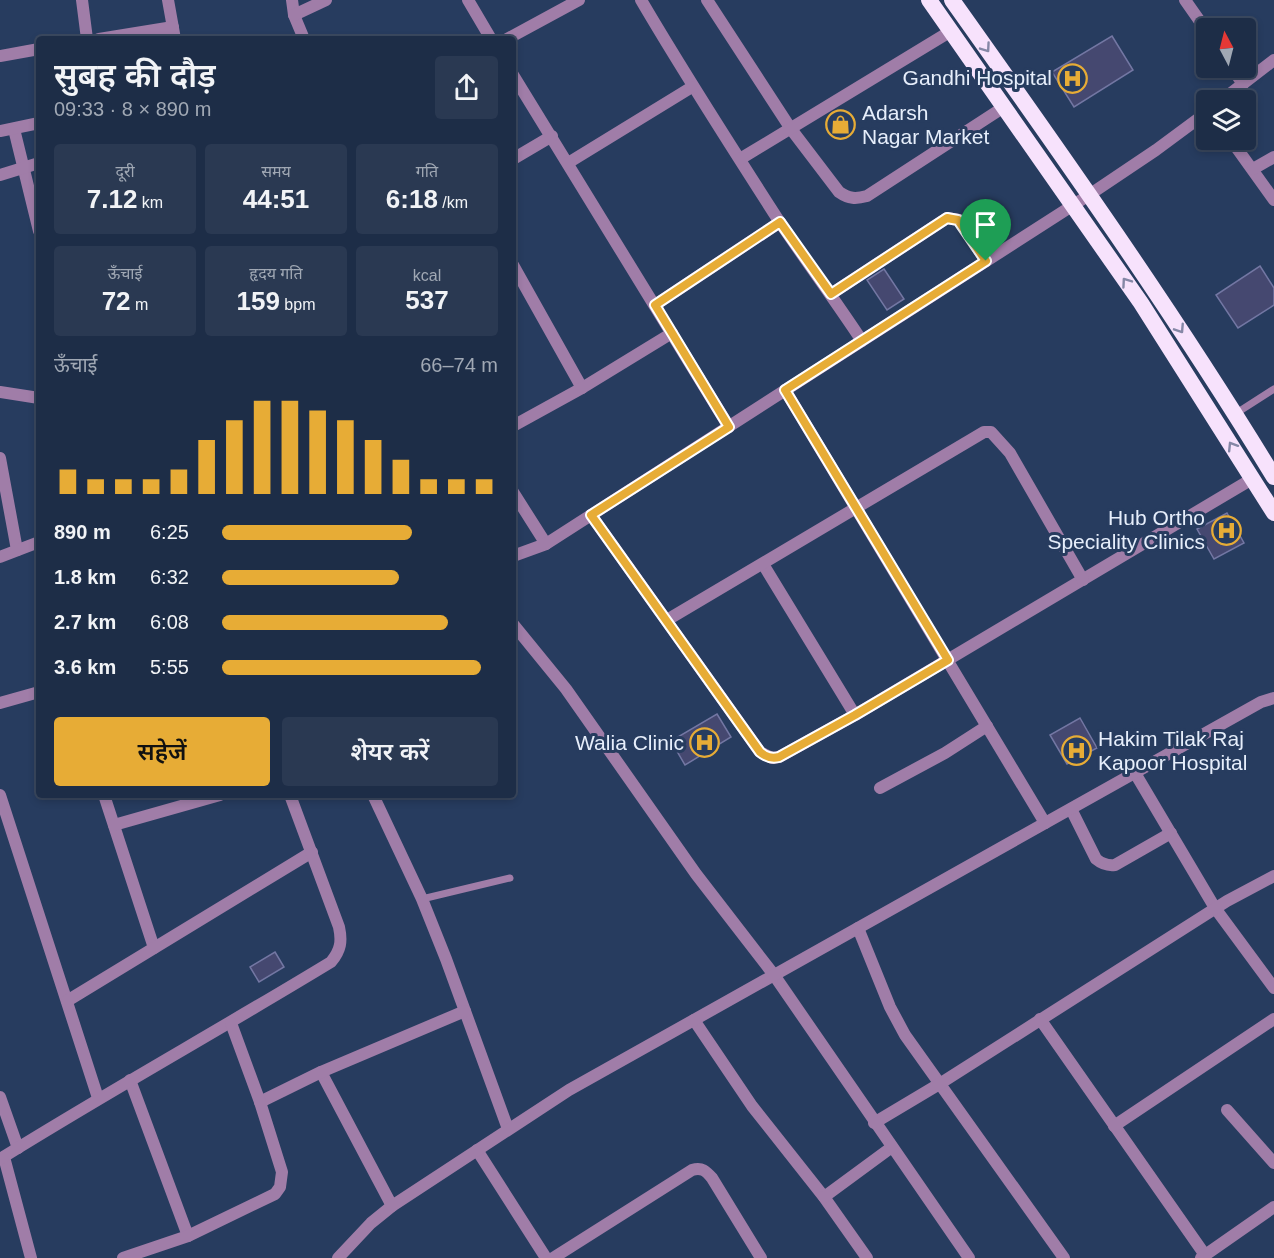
<!DOCTYPE html>
<html lang="hi">
<meta charset="utf-8">
<style>
body{margin:0;font-family:Helvetica,"Noto Sans Devanagari",sans-serif;background:#2a3952;color:#f1f3f6;height:100vh;display:flex;flex-direction:column;font-size:22px;white-space:nowrap}
*{box-sizing:border-box;margin:0}
p{font-size:20px;color:#a0a8b4}
.icon{flex:none;width:33px;height:33px;fill:none;stroke:currentColor;stroke-width:2;stroke-linecap:round;stroke-linejoin:round}
.map{position:relative;flex:1;overflow:hidden}
.side{position:absolute;left:36px;top:36px;width:480px;height:762px;display:flex;flex-direction:column;background:#1d2d47;border-radius:6px;box-shadow:0 3px 9px #0003,0 0 0 2px #3b4960}
.side>*{flex:none}
.needle{width:39px;rotate:353deg}
.buttons{position:absolute;left:1196px;top:18px;display:grid;gap:12px}
.buttons a{display:grid;place-items:center;width:60px;height:60px;border-radius:6px;background:#1d2d47;box-shadow:0 3px 9px #0003,0 0 0 2px #3b4960;font-size:30px}
.pin{position:absolute;display:grid;place-items:center;width:51px;height:51px;color:#fff;margin:-62px -26px;border-radius:50% 50% 50% 0;rotate:-45deg;box-shadow:0 0 6px #0007}
.pin .icon{rotate:45deg}
.round{display:grid;place-items:center;flex:none;width:63px;height:63px;border-radius:6px;background:#2a3952}
.head{display:flex;align-items:center;justify-content:space-between;height:102px;padding:0 18px}
h1{font-size:33px;font-weight:600;line-height:45px}
.stats{display:grid;grid-template-columns:repeat(3,1fr);gap:9px;height:102px;padding:6px 18px}
.stats div{display:grid;align-content:center;border-radius:6px;background:#2a3952;text-align:center}
.stats b{font-size:26px;font-weight:600}
.stats small{font-size:16px;font-weight:400}
.stats p{font-size:16px}
.chart{height:168px;padding:12px 18px}
.chart p{display:flex;justify-content:space-between}
.chart svg{width:100%;height:108px;margin-top:6px;stroke:#e7ac36;stroke-width:6}
.cta{display:flex;gap:12px;margin-top:auto;padding:12px 18px}
.cta a{flex:1;height:69px;border-radius:6px;background:#e7ac36;color:#111;font-size:24px;font-weight:600;line-height:69px;text-align:center}
.cta a+a{background:#2a3952;color:#f1f3f6}
ul{padding:0 18px;list-style:none;font-size:20px}
li{display:grid;grid-template-columns:96px 72px 1fr;align-items:center;height:45px}
li i{height:15px;border-radius:8px;background:#e7ac36}
.map>svg:first-child{display:block}
</style>
<div class="map">
<svg width="1274" height="1258" viewBox="0 0 1274 1258">
<rect width="100%" height="100%" fill="#273c5f"/>
<g fill="#454870" stroke="#7377a3" stroke-width="1.5">
<path d="M1112,36L1133,70L1074,107L1052,72Z"/>
<path d="M1260,266L1274,288V305L1238,328L1216,295Z"/>
<path d="M884,269L904,299L887,310L867,280Z"/>
<path d="M1227,513L1244,543L1214,559L1197,529Z"/>
<path d="M717,714L731,737L685,765L671,741Z"/>
<path d="M1080,718L1097,748L1067,764L1050,735Z"/>
<path d="M275,952L284,967L259,982L250,967Z"/>
</g>
<g fill="none" stroke-linecap="round" stroke-linejoin="round">
<g stroke="#a07da8" stroke-width="7">
<path d="M1235,414L1274,389"/>
<path d="M422,899L510,878"/>
</g>
<g stroke="#a07da8" stroke-width="12">
<path d="M82,0L87,39"/>
<path d="M168,0L175,39"/>
<path d="M292,0L294,15L304,39"/>
<path d="M468,0L491,39"/>
<path d="M641,0C685,75 732,148 779,221C806,261 835,300 862,341"/>
<path d="M707,0L791,129L839,192C849,199 856,199 867,196L1004,107"/>
<path d="M1185,0L1206,30"/>
<path d="M294,15L326,0"/>
<path d="M99,39L173,27"/>
<path d="M507,39L579,0"/>
<path d="M0,56L39,49"/>
<path d="M1232,68L1243,84"/>
<path d="M513,75L729,427"/>
<path d="M1222,100L1274,60"/>
<path d="M14,129L39,231"/>
<path d="M0,131L39,123"/>
<path d="M1231,140L1274,200"/>
<path d="M513,159L552,136"/>
<path d="M740,159L951,31"/>
<path d="M568,163L692,87"/>
<path d="M1253,169L1274,157"/>
<path d="M0,175L39,163"/>
<path d="M513,265L582,388"/>
<path d="M831,294L947,218L959,220L986,261"/>
<path d="M655,305L780,222"/>
<path d="M785,390L1045,823"/>
<path d="M513,426L582,388L672,333"/>
<path d="M0,458L17,550"/>
<path d="M513,492L546,544"/>
<path d="M591,515L760,752L772,758L779,757L855,715L1252,479"/>
<path d="M513,556L546,544L1089,195L1156,150L1206,113"/>
<path d="M0,557L39,542"/>
<path d="M763,564L855,715"/>
<path d="M667,620L984,432H991L1010,453L1083,580"/>
<path d="M0,703L39,692"/>
<path d="M1135,773L1215,908L1274,988"/>
<path d="M880,788L945,753L987,726"/>
<path d="M0,795L98,1098"/>
<path d="M104,795L154,948"/>
<path d="M373,795L422,899L446,959L508,1129"/>
<path d="M1071,809L1096,859C1102,864 1107,866 1115,865L1171,833"/>
<path d="M114,825L220,795"/>
<path d="M858,928L890,1007L905,1035L1064,1258"/>
<path d="M67,1001L312,852"/>
<path d="M1040,1019L1205,1255"/>
<path d="M694,1020L752,1106L824,1197L867,1258"/>
<path d="M321,1072L392,1206"/>
<path d="M130,1080L188,1236"/>
<path d="M0,1097L18,1148"/>
<path d="M260,1102L321,1072L465,1011"/>
<path d="M1227,1110L1274,1163"/>
<path d="M874,1123L941,1083L1227,901L1274,876"/>
<path d="M1114,1126L1274,1019"/>
<path d="M477,1150L546,1258"/>
<path d="M4,1157L31,1258"/>
<path d="M0,1159C109,1091 221,1029 331,962C341,950 342,941 339,927L290,795"/>
<path d="M824,1197L892,1147"/>
<path d="M123,1258L188,1236L275,1194L280,1187L282,1172L260,1102L231,1023"/>
<path d="M553,1258L692,1170C702,1167 706,1171 712,1178L761,1258"/>
<path d="M1201,1258L1274,1207"/>
</g>
<g stroke="#a07da8" stroke-width="12">
<path d="M0,392L39,398"/>
<path d="M513,624L566,689L696,874L774,975L969,1258"/>
<path d="M338,1258L371,1223L392,1206L569,1090L1261,702L1274,698"/>
</g>
<g stroke="#f7e2fc" stroke-width="16">
<path d="M929,0L1141,303L1274,513"/>
<path d="M952,0C1063,156 1174,313 1274,477"/>
</g>
</g>
<defs><path id="oneway-chevron" d="M-2-3.5L2.5 0L-2 3.5" fill="none" stroke-width="1.6" stroke-linecap="round" stroke-linejoin="round" transform="scale(1.5)"/></defs>
<g stroke="#8587a6">
<use href="#oneway-chevron" transform="translate(986 48) rotate(55)"/>
<use href="#oneway-chevron" transform="translate(1126 282) rotate(-125)"/>
<use href="#oneway-chevron" transform="translate(1180 329) rotate(57)"/>
<use href="#oneway-chevron" transform="translate(1232 446) rotate(-122)"/>
</g>
<g fill="none" stroke-linecap="round" stroke-linejoin="round">
<defs>
<path id="route" d="M947,218L958,220L986,261L785,390L948,660L855,715L779,757C771,759 766,757 760,752L591,515L729,427L655,305L780,222L831,294Z"/>
</defs>
<use href="#route" stroke="#fff" stroke-width="12"/>
<use href="#route" stroke="#e7ac36" stroke-width="8"/>
</g>
<defs>
<symbol id="hospital-ring" viewBox="-11 -11 22 22"><circle r="9.5" fill="#273c5f" stroke="#e7ac36" stroke-width="1.5"/><path d="M-5-5h3v3.5h4V-5h3V5h-3V1.5h-4V5h-3Z" fill="#e7ac36"/></symbol>
<symbol id="shop-ring" viewBox="-11 -11 22 22"><circle r="9.5" fill="#273c5f" stroke="#e7ac36" stroke-width="1.5"/><path d="M-5-2.5h2.3a2.7 3.5 0 0 1 5.4 0H5L5.5 6h-11ZM-1.5-2.5h3a1.5 2.3 0 0 0-3 0Z" fill="#e7ac36"/></symbol>
</defs>
<g fill-rule="evenodd">
<use href="#hospital-ring" x="1056" y="62" width="33" height="33"/>
<use href="#shop-ring" x="824" y="108" width="33" height="33"/>
<use href="#hospital-ring" x="1210" y="514" width="33" height="33"/>
<use href="#hospital-ring" x="688" y="726" width="33" height="33"/>
<use href="#hospital-ring" x="1060" y="734" width="33" height="33"/>
</g>
<g text-anchor="middle" stroke-width="6" stroke-linejoin="round" paint-order="stroke">
<g font-size="21" fill="#e6eefb" stroke="#273c5f" text-anchor="end">
<text x="1052" y="85">Gandhi Hospital</text>
<text x="862" y="120" text-anchor="start">Adarsh<tspan x="862" dy="24">Nagar Market</tspan></text>
<text x="1205" y="525">Hub Ortho<tspan x="1205" dy="24">Speciality Clinics</tspan></text>
<text x="1098" y="746" text-anchor="start">Hakim Tilak Raj<tspan x="1098" dy="24">Kapoor Hospital</tspan></text>
<text x="684" y="750">Walia Clinic</text>
</g>
</g>
</svg>
<div class="buttons">
<a><svg class="needle" viewBox="-14 -14 28 28"><path d="M0-13l5 13h-10z" fill="#e53935"/><path d="M0 13l5-13h-10z" fill="#a0a8b4"/></svg></a>
<a><svg class="icon" aria-label="layers" viewBox="0 0 24 24"><path d="M12 4l9 5-9 5-9-5zM3 14l9 5 9-5"/></svg></a>
</div>
<div class="pin" style="left:986px;top:261px;background:#1e9e55"><svg class="icon" aria-label="arrive" viewBox="0 0 24 24"><path d="M6 21V4h12l-3 4 3 4H6"/></svg></div>
<section class="side">
<div class="head"><div><h1>सुबह की दौड़</h1><p>09:33 · 8 × 890 m</p></div><a class="round"><svg class="icon" aria-label="share" viewBox="0 0 24 24"><path d="M12 15V3M7 8l5-5 5 5M5 13v7h14v-7"/></svg></a></div>
<div class="stats">
<div><p>दूरी</p><b>7.12<small> km</small></b></div>
<div><p>समय</p><b>44:51</b></div>
<div><p>गति</p><b>6:18<small> /km</small></b></div>
</div>
<div class="stats">
<div><p>ऊँचाई</p><b>72<small> m</small></b></div>
<div><p>हृदय गति</p><b>159<small> bpm</small></b></div>
<div><p>kcal</p><b>537</b></div>
</div>
<div class="chart"><p><span>ऊँचाई</span>66–74 m</p>
<svg viewBox="0 0 160 44" preserveAspectRatio="none"><path d="M5 44V34M15 44V38M25 44V38M35 44V38M45 44V34M55 44V22M65 44V14M75 44V6M85 44V6M95 44V10M105 44V14M115 44V22M125 44V30M135 44V38M145 44V38M155 44V38"/></svg>
</div>
<ul>
<li><b>890 m</b>6:25<i style="width:69%"></i></li>
<li><b>1.8 km</b>6:32<i style="width:64%"></i></li>
<li><b>2.7 km</b>6:08<i style="width:82%"></i></li>
<li><b>3.6 km</b>5:55<i style="width:94%"></i></li>
</ul>
<div class="cta"><a>सहेजें</a><a>शेयर करें</a></div>
</section>
</div>
